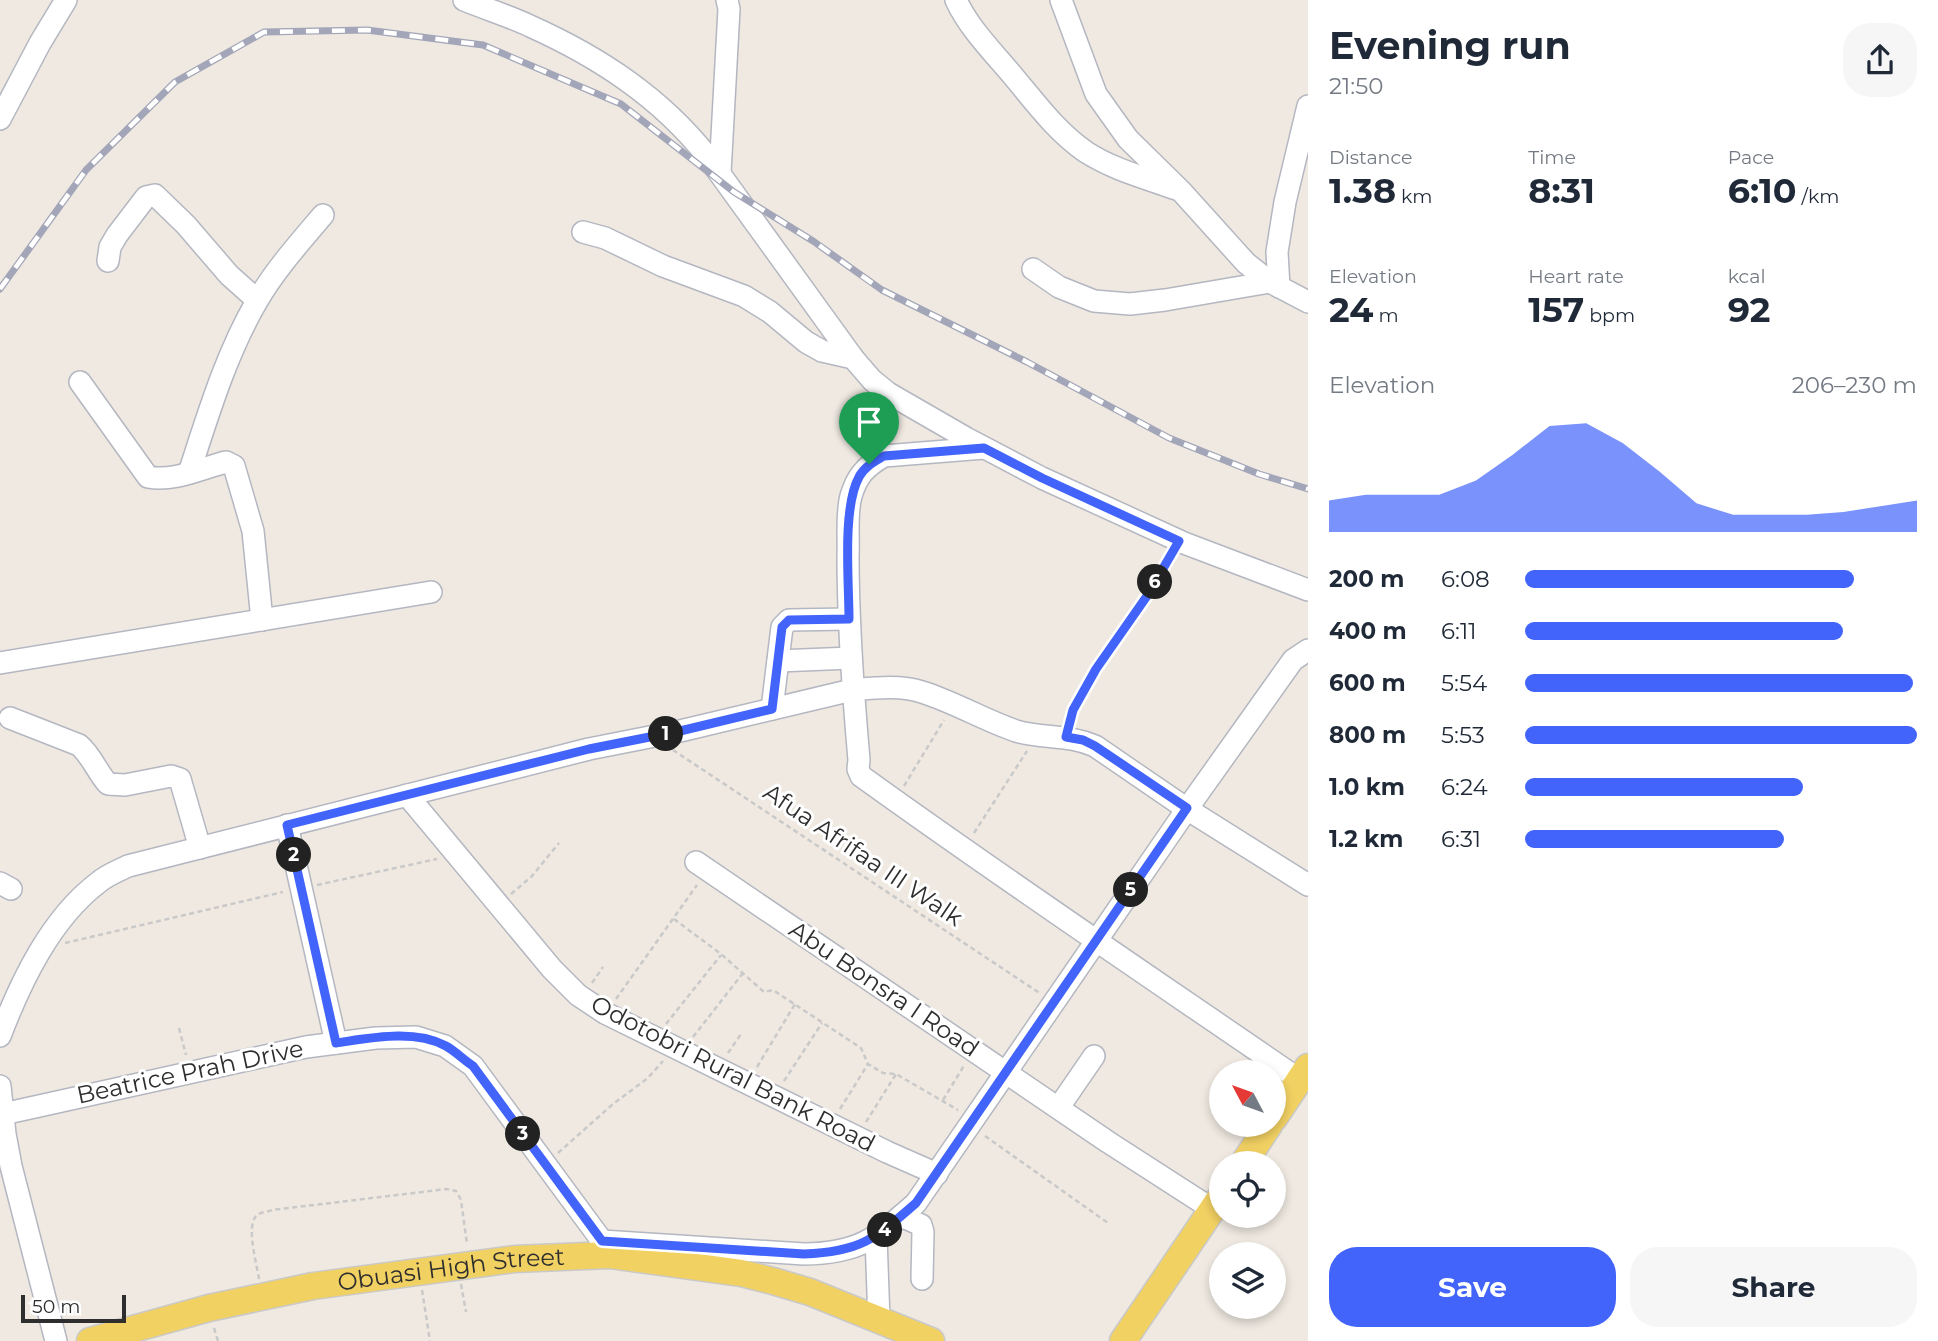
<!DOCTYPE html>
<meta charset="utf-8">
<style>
body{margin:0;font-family:Montserrat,sans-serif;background:#f6f6f7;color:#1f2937;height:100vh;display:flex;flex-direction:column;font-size:26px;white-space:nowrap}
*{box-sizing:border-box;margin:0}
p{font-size:23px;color:#747a83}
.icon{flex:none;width:38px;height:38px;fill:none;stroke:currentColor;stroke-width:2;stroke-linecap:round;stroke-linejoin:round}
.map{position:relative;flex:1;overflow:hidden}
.panel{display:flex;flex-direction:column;background:#fff;width:630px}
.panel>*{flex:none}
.needle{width:46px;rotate:311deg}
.tools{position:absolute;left:1209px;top:1060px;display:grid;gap:14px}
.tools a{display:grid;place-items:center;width:77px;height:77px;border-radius:50%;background:#fff;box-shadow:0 4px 10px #0003;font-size:35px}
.scale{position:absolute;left:21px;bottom:18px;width:105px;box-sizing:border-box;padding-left:7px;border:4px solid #2e2e2e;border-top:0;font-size:19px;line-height:24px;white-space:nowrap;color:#2e2e2e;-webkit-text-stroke:5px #fff;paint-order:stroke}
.pin{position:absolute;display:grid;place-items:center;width:60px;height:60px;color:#fff;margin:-72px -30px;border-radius:50% 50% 50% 0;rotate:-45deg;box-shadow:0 0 7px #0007}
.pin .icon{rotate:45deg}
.km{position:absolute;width:35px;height:35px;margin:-18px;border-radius:50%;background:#222;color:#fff;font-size:19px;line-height:35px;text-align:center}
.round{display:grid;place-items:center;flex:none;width:74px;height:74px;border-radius:28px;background:#f6f6f7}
.head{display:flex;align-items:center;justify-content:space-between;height:119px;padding:0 21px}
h1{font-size:38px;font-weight:700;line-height:52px}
.figures{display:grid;grid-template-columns:repeat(3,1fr);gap:10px;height:119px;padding:7px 21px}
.figures div{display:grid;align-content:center}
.figures b{font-size:35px;font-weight:700}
.figures small{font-size:19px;font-weight:400}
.figures p{font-size:19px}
.chart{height:196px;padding:14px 21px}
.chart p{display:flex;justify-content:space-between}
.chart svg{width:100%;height:126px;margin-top:7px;fill:#4264fb;opacity:.7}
.action{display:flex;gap:14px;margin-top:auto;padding:14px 21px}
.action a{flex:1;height:80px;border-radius:28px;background:#4264fb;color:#fff;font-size:28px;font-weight:700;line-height:80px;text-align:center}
.action a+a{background:#f6f6f7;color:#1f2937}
ul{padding:0 21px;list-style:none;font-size:23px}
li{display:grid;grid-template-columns:112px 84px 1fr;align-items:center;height:52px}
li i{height:18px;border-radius:9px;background:#4264fb}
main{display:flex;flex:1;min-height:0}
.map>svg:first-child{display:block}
</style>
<main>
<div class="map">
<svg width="1308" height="1341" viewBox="0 0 1308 1341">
<rect width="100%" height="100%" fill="#efe9e1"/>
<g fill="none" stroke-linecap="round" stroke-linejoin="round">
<defs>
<g id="minor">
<path d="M464,0C486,9 509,16 530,26C599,57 660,97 707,156L853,358L872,380L888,393L966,438L1042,478L1184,543L1308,590"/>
<path d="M956,0C968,26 989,48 1008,70C1032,98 1055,131 1086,152C1114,170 1146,178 1176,189"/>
<path d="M1061,0L1096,94L1128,139L1181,191L1246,263L1270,282L1308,302"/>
<path d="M0,119L40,43L66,0"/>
<path d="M720,173L729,9L727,0"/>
<path d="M583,232L605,238L663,266L744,296L770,312L806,342L822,351L853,358"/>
<path d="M108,261L110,247L117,235L146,197L155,195L186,225L229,275L257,300"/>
<path d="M1033,269L1059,287L1094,301L1130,304L1165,300L1270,282"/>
<path d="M1279,287L1277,252L1285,202L1308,106"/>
<path d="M80,382L148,477C174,482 202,468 226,462L234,466L253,531L262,620"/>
<path d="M984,448L884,456C865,467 857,476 851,496C846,514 849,537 848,556C848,624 853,692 859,760L858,769L861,776C1005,880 1153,979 1300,1080"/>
<path d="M189,473C208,415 226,354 257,301C275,270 300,242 323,215"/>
<path d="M778,661L851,658"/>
<path d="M0,663L431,592"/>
<path d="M772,709L782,627L789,620L849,619"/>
<path d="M10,718L79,745C92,756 97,772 108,784L125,785L171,776L180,779L200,848"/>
<path d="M407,795L552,969L578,995L605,1013L887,1152L937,1174"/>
<path d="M287,825L336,1043"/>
<path d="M696,862L1108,1142L1212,1209"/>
<path d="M0,883L11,889"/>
<path d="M0,1036C21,981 51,918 99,882C107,875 118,871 128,866L589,749L680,731L852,690C875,688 900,685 922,692C954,702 984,720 1016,731C1043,739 1068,734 1095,746L1187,809L1308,885"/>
<path d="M0,1086L5,1134L11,1166L56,1341"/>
<path d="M1059,1107L1094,1056"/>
<path d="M3,1114L306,1047L376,1038L416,1037L445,1046L473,1066L602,1241L609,1253"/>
<path d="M901,1216L921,1225L923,1232L922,1279"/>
<path d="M876,1237L879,1320"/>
<path d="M602,1241L804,1254C860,1253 875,1239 916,1203L1187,809L1293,660L1308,650"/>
</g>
<g id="major">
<path d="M1274,1118L1308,1067"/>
<path d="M1243,1164L1269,1125"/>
<path id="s1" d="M90,1341L209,1308L313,1286L515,1259L610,1255L741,1273L773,1281L810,1292L931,1341"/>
<path d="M1123,1341L1222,1195"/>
</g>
</defs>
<use href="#minor" stroke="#b4b7c1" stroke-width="24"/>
<use href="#major" stroke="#c9c9c9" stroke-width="29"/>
<g stroke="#c9c9c9" stroke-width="2.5" stroke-dasharray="5 3.5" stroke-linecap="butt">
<path d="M1070,720L1073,710L1096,669L1147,596L1170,556"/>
<path d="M673,750L1041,994"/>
<path d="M904,786L944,720"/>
<path d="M974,833L1027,751"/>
<path d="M317,885L437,859"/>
<path d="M511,894L532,876L559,843"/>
<path d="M674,919L721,954L764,992L773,990L861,1048L868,1064L883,1073L896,1074L958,1110"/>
<path d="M65,943L283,892"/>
<path d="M592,983L603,967"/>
<path d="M616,999L697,885"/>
<path d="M666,1024L721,955"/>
<path d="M179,1028L186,1055"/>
<path d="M693,1037L743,973"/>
<path d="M728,1053L741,1034"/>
<path d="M757,1067L795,1004"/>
<path d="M784,1081L822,1023"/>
<path d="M943,1100L965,1064"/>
<path d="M840,1109L868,1064"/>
<path d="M866,1122L896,1074"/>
<path d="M985,1136L1108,1223"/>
<path d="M558,1153L613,1104L648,1078L663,1061"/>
<path d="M259,1279C257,1265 246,1227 256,1216C260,1212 267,1212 272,1210L447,1189L456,1191L461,1200L467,1244"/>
<path d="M461,1284L466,1312"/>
<path d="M422,1290L430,1341"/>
<path d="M214,1328L218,1341"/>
</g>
<use href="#minor" stroke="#fff" stroke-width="21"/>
<use href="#major" stroke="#f2d163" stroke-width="26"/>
<defs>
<path id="rail" d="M0,289L86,170L175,82L264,32L367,30L483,45L621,104L734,192L813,241L882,290L1027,362L1169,438L1259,474L1308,489"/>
</defs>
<use href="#rail" stroke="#a3a6b8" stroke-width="7"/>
<use href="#rail" stroke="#fff" stroke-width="4.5" stroke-dasharray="13" stroke-linecap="butt"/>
</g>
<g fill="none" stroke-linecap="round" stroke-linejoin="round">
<defs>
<path id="route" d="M984,448L1042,478L1179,541L1147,596L1096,669L1073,710L1066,737L1083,740L1095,746L1187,808L916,1203C875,1239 860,1252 804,1254L602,1241L473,1066C464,1060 455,1051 446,1046C414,1029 371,1038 336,1043L287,825L589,749L680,731L772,709L782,627L789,620L849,619C849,582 842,508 859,477C864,467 874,462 884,456Z"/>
</defs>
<use href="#route" stroke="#fff" stroke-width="14"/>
<use href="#route" stroke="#4264fb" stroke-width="9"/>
</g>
<g text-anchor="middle" stroke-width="6" stroke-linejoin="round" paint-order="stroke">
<g font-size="24" fill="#2e2e2e" stroke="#fff">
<text transform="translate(863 855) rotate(34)" y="8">Afua Afrifaa III Walk</text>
<text transform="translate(884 989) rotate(34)" y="8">Abu Bonsra I Road</text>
<text transform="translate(190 1072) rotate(-12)" y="8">Beatrice Prah Drive</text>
<text transform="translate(733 1074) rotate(27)" y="8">Odotobri Rural Bank Road</text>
<text dy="8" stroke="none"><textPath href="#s1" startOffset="369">Obuasi High Street</textPath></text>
</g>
</g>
</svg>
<div class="tools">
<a><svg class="needle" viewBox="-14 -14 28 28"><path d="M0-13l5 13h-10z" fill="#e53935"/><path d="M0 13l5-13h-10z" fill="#747a83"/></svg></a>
<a><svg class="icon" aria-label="locate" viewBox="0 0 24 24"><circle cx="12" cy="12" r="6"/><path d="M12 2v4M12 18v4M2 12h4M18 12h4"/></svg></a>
<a><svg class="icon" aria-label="layers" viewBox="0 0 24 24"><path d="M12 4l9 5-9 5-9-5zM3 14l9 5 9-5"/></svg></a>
</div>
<div class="scale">50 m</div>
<div class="pin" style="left:869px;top:464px;background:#1e9e55"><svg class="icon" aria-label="arrive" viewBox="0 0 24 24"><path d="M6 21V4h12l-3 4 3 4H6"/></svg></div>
<b class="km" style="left:666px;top:734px">1</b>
<b class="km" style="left:294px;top:855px">2</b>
<b class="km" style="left:523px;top:1134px">3</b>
<b class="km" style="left:885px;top:1230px">4</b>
<b class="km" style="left:1131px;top:890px">5</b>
<b class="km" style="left:1155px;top:582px">6</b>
</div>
<section class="panel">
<div class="head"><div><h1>Evening run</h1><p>21:50</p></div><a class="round"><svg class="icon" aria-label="share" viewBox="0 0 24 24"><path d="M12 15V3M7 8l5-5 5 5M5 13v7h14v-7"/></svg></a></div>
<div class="figures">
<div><p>Distance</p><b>1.38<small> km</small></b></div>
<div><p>Time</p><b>8:31</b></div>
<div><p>Pace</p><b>6:10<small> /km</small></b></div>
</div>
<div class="figures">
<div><p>Elevation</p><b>24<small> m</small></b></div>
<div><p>Heart rate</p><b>157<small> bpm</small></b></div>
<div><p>kcal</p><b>92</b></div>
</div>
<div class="chart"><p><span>Elevation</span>206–230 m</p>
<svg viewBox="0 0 160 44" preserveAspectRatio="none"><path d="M0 44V33L10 31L20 31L30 31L40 26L50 17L60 7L70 6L80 13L90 23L100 34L110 38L120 38L130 38L140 37L150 35L160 33V44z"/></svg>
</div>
<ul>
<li><b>200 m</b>6:08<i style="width:84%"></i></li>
<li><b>400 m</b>6:11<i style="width:81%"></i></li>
<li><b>600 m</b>5:54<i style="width:99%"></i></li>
<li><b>800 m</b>5:53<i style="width:100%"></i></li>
<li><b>1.0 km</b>6:24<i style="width:71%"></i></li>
<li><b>1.2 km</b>6:31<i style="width:66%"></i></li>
</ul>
<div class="action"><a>Save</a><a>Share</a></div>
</section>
</main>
